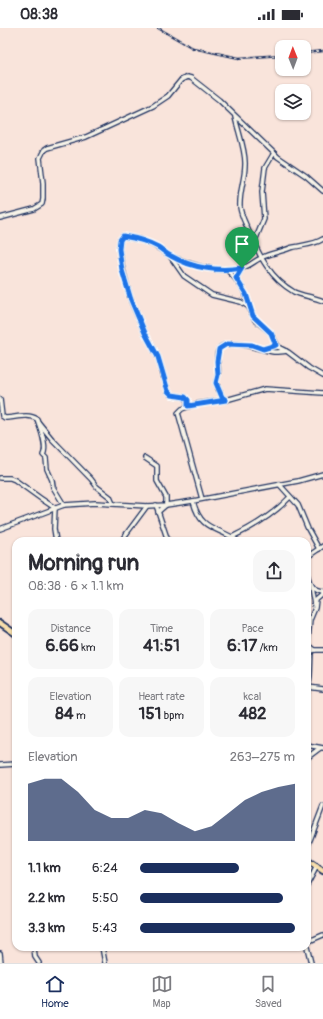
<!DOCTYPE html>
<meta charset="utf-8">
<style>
body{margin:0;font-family:Pangolin,sans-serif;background:#f7f7f7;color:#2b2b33;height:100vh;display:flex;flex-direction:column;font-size:15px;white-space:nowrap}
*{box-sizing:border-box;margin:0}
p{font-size:13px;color:#7c7c81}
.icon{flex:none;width:22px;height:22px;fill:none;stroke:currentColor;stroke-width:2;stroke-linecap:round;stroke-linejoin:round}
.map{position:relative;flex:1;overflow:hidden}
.drawer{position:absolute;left:12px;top:509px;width:299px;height:414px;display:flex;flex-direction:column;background:#fff;border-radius:12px;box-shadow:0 1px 3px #0004}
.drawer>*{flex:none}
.needle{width:26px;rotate:359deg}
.controls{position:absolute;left:275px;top:12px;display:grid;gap:8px}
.controls a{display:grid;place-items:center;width:36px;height:36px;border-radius:8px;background:#fff;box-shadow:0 1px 3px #0004;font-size:20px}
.pin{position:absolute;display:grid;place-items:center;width:34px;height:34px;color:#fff;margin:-41px -17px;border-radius:50% 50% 50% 0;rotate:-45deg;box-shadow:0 0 4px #0007}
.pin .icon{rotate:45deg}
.round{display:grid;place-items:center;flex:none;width:42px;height:42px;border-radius:12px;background:#f7f7f7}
.head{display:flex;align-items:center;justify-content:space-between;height:68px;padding:0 16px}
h1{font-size:22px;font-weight:700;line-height:30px}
.stats{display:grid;grid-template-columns:repeat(3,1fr);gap:6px;height:68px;padding:4px 16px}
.stats div{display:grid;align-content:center;border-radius:10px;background:#f7f7f7;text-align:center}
.stats b{font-size:17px;font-weight:700}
.stats small{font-size:11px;font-weight:400}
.stats p{font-size:11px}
.chart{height:112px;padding:8px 16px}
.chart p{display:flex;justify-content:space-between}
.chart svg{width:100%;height:72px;margin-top:4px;fill:#1b2f5e;opacity:.7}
ul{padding:0 16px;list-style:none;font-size:13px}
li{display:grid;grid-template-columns:64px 48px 1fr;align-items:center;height:30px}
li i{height:10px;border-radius:5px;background:#1b2f5e}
.status{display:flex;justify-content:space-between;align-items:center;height:28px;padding:0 20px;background:#fff;direction:ltr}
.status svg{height:11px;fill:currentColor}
.tab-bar{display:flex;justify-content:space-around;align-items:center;height:56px;border-top:1px solid #e1e1e2;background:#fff;font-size:11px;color:#7c7c81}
.tab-bar a{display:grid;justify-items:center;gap:2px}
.tab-bar .active{color:#1b2f5e}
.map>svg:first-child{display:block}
</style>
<div class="status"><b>08:38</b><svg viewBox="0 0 49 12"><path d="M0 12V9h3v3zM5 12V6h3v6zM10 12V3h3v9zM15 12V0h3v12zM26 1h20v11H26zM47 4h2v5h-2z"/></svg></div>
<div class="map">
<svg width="323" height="935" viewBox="0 0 323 935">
<rect width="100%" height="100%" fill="#f9e4db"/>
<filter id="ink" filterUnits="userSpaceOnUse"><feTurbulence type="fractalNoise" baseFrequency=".025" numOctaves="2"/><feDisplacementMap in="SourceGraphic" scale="8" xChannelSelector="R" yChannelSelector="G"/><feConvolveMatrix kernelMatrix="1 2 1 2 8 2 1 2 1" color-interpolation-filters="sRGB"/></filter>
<g filter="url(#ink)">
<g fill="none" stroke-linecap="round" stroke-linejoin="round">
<defs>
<g id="minor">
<path d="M235,89C238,103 246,123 245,137C245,151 239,164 240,179C241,188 246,196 249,204C260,229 270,250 294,264C303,268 314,269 323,273"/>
<path d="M0,190L34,181L42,176L43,171V155L40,130L44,122L47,120L86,109L153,78L168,68L181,52L187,49L191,50L219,72L278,129L306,148L323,163"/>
<path d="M254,215L264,191L262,164L265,140L274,125"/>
<path d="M170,228C193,237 217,246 242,240C250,238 254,233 261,230C270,225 281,224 290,220C301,217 314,217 323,211"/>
<path d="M227,242C238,252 247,264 249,279"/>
<path d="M236,250L242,240"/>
<path d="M264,321L277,317"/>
<path d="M0,371L2,388L5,390C15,390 28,385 37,391C40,400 48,418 43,427L46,430L47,441L52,452L53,459L64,477"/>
<path d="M226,372L222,369L216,355C216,352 218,349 218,346C220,338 214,329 219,321C227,309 262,322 274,324C278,324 282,324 286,323"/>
<path d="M188,378L187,372L185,369L172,367L168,363L158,329L145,305L131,273L123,242L119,221L120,212L123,208L141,212L153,217L163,223L170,228L184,248L212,267L241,274L249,279L255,292L271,305L278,319L288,324L309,340L323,348"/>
<path d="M39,395L52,411L91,451L97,459L110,469L113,476"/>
<path d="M145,430L157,438V453L166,469V477L158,484"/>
<path d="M0,450H10L15,452L40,470L55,480L54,501L56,513"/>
<path d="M279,456L298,477L308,501L319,521"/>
<path d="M202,471L179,388L178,385L182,381L196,376L226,372L265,361L323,365"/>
<path d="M193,473C201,504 217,498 238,513"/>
<path d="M156,477L168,513"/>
<path d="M0,501L64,477L95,475L147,478L166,477L193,473L298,453L323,446"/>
<path d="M232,509C253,499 273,487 290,469"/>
<path d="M121,513L147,478"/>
<path d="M307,529L323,518"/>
<path d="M307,546C310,556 311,563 323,564"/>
<path d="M311,559L314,577"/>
<path d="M307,621L311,623L315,622L310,618"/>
<path d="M315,622H323"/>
<path d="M308,659L323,661"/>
<path d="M307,666L310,648L311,623L308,612L310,592L315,580L316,572L323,566"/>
<path d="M307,717L323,720"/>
<path d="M307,732L308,729L320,720"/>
<path d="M0,737L16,736"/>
<path d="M307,820L323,778"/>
<path d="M307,857L317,838"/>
<path d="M307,914L323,907"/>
<path d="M34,919L35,929L39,935"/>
<path d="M102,919L105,935"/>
<path d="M307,919L311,935"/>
<path d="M0,925L1,935"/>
</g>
<g id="major">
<path d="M0,595L16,606"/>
<path d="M307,832L323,843"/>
</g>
</defs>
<use href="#minor" stroke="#1b2f5e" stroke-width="6"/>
<use href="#major" stroke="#1b2f5e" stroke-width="8"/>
<use href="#minor" stroke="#f7f3e8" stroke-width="3.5"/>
<use href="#major" stroke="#f8deab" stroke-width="4.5"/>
<defs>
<g id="rail">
<path d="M158,0L193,20L239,30L282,27"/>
<path d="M304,25L323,23"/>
</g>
</defs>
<use href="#rail" stroke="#1b2f5e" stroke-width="2.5"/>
<use href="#rail" stroke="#f7f3e8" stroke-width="1" stroke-dasharray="3" stroke-linecap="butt"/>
</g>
</g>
<g fill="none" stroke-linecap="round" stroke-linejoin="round" filter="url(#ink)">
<defs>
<path id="route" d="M123,208C135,210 147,213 158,219C163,222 166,226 171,228C192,240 218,244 242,240L236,250L246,266L253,288L271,305L276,317L263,321L252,317L227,316L219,321L217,333L218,347L216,355L222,369L226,372L188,378V372L185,369L172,367L168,363L158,329L145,305L131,272L122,242L119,221L120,212Z"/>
</defs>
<use href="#route" stroke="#fff" stroke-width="8"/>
<use href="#route" stroke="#1a73e8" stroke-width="5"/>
</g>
</svg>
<div class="controls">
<a><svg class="needle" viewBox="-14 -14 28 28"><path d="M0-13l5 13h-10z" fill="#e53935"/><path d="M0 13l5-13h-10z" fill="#7c7c81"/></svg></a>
<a><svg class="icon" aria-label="layers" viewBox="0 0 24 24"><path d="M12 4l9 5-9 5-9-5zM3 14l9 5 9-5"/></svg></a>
</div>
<div class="pin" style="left:242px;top:240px;background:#1e9e55"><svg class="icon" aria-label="arrive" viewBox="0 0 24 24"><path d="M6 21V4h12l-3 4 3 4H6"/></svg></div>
<section class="drawer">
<div class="head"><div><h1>Morning run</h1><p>08:38 · 6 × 1.1 km</p></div><a class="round"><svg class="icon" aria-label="share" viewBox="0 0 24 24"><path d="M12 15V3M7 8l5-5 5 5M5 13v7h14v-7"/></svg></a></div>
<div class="stats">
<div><p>Distance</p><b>6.66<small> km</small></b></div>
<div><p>Time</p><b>41:51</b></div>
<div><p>Pace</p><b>6:17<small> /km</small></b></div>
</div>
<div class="stats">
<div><p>Elevation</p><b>84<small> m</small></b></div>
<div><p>Heart rate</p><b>151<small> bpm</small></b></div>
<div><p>kcal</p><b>482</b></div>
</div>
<div class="chart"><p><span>Elevation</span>263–275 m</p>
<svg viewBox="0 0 160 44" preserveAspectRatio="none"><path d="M0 44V9L10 6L20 6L30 14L40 25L50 30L60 30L70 25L80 27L90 33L100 38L110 35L120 27L130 19L140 14L150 11L160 9V44z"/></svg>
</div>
<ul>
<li><b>1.1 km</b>6:24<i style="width:64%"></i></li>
<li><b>2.2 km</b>5:50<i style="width:92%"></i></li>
<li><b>3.3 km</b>5:43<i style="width:100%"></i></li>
</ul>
</section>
</div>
<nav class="tab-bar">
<a class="active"><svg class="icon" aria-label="home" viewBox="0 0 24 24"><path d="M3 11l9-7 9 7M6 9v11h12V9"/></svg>Home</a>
<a><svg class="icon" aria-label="map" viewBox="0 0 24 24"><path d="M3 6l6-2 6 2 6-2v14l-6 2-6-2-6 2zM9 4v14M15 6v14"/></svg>Map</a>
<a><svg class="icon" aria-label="saved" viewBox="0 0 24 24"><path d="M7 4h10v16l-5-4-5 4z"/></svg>Saved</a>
</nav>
